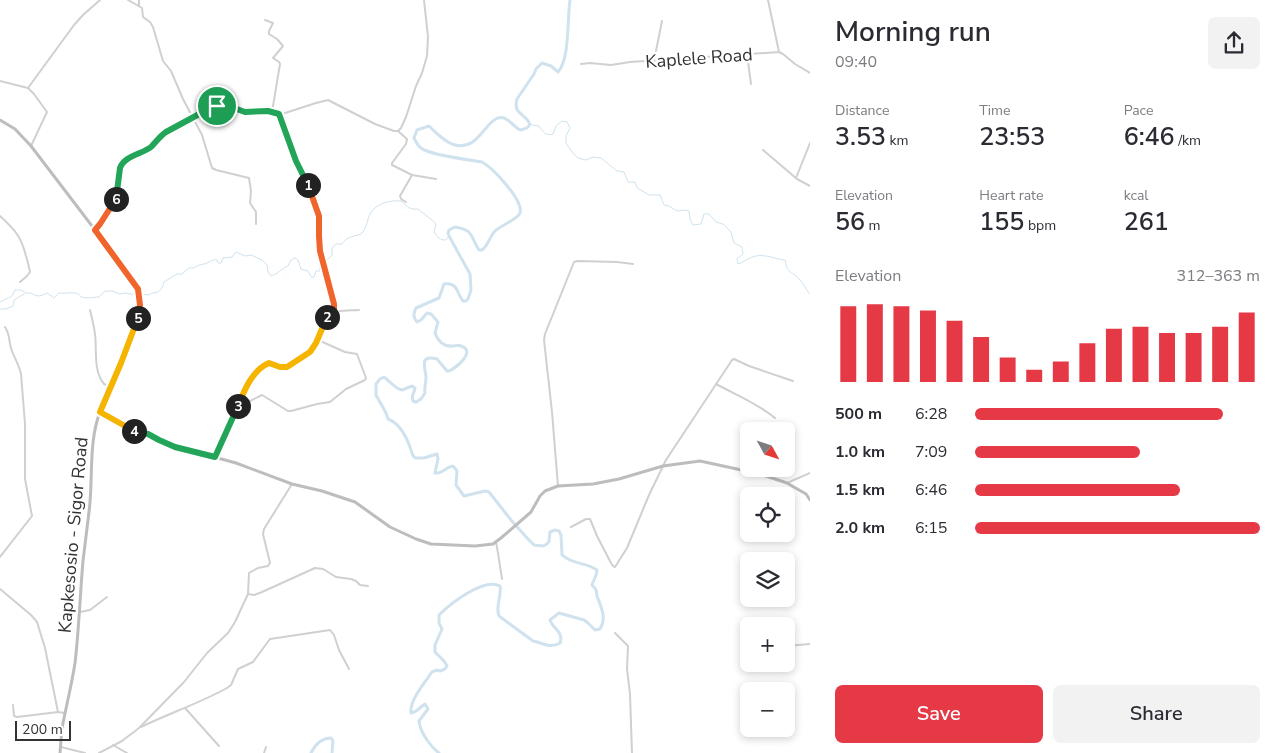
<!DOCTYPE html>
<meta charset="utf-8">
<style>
body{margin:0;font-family:"Nunito Sans",sans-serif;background:#f2f2f3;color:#2b2b33;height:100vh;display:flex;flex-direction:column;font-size:19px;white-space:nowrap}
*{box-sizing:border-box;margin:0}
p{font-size:16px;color:#7c7c81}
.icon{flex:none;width:28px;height:28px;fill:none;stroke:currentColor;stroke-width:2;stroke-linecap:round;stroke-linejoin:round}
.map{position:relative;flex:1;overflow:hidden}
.details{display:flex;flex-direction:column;background:#fff;width:475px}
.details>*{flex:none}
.needle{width:32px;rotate:130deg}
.buttons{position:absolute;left:740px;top:422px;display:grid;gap:10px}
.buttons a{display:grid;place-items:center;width:55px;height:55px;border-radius:8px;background:#fff;box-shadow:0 2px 8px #0003;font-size:25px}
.scale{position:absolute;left:15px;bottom:12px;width:56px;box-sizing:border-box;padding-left:5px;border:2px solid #333;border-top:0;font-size:14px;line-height:18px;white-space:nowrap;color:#333;-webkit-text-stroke:4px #fff;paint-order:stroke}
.pin{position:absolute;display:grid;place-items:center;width:42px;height:42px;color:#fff;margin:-21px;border:2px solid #fff;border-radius:50%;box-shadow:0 1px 5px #0007}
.km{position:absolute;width:25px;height:25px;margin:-12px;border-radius:50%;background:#222;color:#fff;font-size:14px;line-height:25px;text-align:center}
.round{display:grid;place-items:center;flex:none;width:52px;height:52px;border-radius:8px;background:#f2f2f3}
.head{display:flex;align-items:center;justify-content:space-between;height:85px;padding:0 25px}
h1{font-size:28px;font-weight:600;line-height:38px}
.stats{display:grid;grid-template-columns:repeat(3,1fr);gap:8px;height:85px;padding:5px 25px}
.stats div{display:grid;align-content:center}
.stats b{font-size:25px;font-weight:600}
.stats small{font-size:14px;font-weight:400}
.stats p{font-size:14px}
.chart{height:140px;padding:10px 25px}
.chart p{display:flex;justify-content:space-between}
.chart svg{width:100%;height:90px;margin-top:5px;stroke:#e63946;stroke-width:6}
.cta{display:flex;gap:10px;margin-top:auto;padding:10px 25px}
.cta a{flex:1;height:58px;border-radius:8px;background:#e63946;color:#fff;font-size:20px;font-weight:600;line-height:58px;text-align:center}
.cta a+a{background:#f2f2f3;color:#2b2b33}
ul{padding:0 25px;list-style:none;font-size:16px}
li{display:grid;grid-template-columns:80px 60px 1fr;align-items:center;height:38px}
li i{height:12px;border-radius:6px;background:#e63946}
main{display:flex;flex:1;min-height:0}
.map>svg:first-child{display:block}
</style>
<main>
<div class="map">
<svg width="810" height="753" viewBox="0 0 810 753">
<rect width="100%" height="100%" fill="#fff"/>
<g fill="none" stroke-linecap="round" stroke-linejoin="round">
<g stroke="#cfe2ee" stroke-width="1">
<path d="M529,122L532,125L539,126C543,132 545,136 553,134L556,126L562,121L567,122L570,128L566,136V143L572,152L578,158L586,160L593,157L601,158L617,171L624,172L628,182H635L637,188L641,190L649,195H660L664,205L669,206L677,211L685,210L689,211L690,219L693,225L701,224L704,214H709L716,222L723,224L731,232L734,243L742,247L743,254L737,259L738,264C744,262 750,257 756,256C765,254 775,259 785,260C788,276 792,270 800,280C804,284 806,290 810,294"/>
<path d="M141,294L149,295L152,293C160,293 162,289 164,282L177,274H182L189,268H194C198,265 199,265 204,264C209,263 211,259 217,260L218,263H221L223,258L232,257L236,252L245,256L251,255L262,260L267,265L268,272L271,276C278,274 281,269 288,266L291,260L295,258L298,260L301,269L308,271L311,277H314L316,271H320L319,265L320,261L328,259L332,255V248L336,244H342C344,241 347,238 351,237C355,235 358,236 362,233C367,227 367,220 370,214C376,203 390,200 402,201C407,207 410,210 418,209L432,220L436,224L434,232C437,237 440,240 446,240L449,236"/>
<path d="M0,302L12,296L15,290H21L26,293C35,292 35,300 47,293L54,298L59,293C65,294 71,292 75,293C80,294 78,295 82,297C87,299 94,297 99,297L105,291H112L120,294L125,293L137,295"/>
<path d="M0,309H6L13,306L14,300L24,294"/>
</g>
<g stroke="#cfe2ee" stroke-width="3">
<path d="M311,753C315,745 322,738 331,738L333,741L332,753"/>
<path d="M439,753C430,746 420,732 419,721L428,709L425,704C420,707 417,712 411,713C409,701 425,682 432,672L437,670L440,671L445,669L447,666L444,661L435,652V645L442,629L439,623V615C450,604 484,577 500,586C502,596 495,606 499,616L533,641C543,643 550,649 560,643C564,632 553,629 550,620L559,613L584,620L588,623L595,630L600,629C607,618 601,607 597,596C596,590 597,590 592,585C593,580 597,577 597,570C586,562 573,565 562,555L561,535L559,531L555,530L550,532L549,541L547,544L543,546L534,545L527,538L511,520L489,492L485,491L464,496L456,485L457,471L453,466C446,467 442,474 435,473L438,459L437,454L424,458H415C411,454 412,452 410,447C406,436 399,423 388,419L386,413L376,395V384L380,379L384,377C391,382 394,388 402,390L412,386L415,388C414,394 411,394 413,401L416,402L421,399L425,393C424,388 426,383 426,377C425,367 419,354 437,359L447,371H449C456,368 477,351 461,346C456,344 458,346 453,346C444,347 438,341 435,333L438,322L431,314L427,313L421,320L417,322C413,317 413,314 416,308L439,298L444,284C458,282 456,292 463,301H466L468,299L471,290L470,274L449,236L448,233L449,230L455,227C474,230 470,236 479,250H482C489,245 489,237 495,231C500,226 518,219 520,213C524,201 493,168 482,162C470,160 429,155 421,148C418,146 416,142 414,138L417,130L429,126C436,133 445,142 455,145C480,152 487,113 504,118C510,120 514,127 520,130C540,126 523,117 518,111C515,107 516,103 517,99L534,74L536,69L542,63L551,66L558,72C570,59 567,19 570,0"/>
</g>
<g stroke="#d0d0d0" stroke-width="2">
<path d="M128,0L142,8L143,17L150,22L153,27L163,61L171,71L183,99L202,135L212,168L216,170L249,178L251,191L250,203L256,212V224"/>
<path d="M768,0L779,52"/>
<path d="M139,5V0"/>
<path d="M265,20L273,23L269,31V34L277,39L283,46L273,58L279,62L280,64L272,112"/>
<path d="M747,54L751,84"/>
<path d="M654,61L662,21"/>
<path d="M581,64L590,63L611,65L630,62L779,52L783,54L795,64L810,73"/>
<path d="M0,81L28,88L34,94L47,112L31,146"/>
<path d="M28,88L74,25L83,15L100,0"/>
<path d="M279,114L297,161L308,185L312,199L319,215L320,251L331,295L334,312"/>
<path d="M398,131L401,128L406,117L416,86L422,73L427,56L428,37L424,0"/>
<path d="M763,150L797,179L810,186"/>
<path d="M796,178L810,143"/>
<path d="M406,202L401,199L400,196L412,175"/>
<path d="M0,216C15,230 21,236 26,256C28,262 29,267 30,272L27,276L20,282"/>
<path d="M96,229L110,209L116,199L122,163L149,148L160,137L166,132L203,112L223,105L233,107L245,112L268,111L282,114L316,103L328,100L375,124L394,131H398L407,139L406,144L392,163V165L412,175L436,179"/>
<path d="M90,310C92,318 94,326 95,334C97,349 93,371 104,384L110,387"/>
<path d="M716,384C736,395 757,403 775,418"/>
<path d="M241,398L250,401L262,395L288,411H291L317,404L330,402L346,389L365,380L366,378L357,354L345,352L318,340"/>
<path d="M215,457L244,391C250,380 258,370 268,363L279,367H285L304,357L315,346L325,318C335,309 347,311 359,310"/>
<path d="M787,483L810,473"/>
<path d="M558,486L552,412L544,340L545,334L574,262L577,261L617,262L633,264"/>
<path d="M571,527L586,519H590L597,536L611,563L613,566L615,567L627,548L649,495L666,460L732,360L734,359L749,366L793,381"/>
<path d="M496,542L498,553L502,579"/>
<path d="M0,557L32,516L25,479V424L21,374C19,365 15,359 12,351C8,342 11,336 5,327"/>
<path d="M0,589L31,615L37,622L45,648L58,712"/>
<path d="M248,594L254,595L262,592L315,568L323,569L336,577L351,579L356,581L360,585L368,586"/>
<path d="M80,612L90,610L107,597"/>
<path d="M615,633L628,646L627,669L630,694L632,753"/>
<path d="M786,646L810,644"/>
<path d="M13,705L14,716L17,717L58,712L65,713"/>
<path d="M185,708L219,746"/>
<path d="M141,727C170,713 200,703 227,688L231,685L238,669L253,662L270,639L330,630L334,635L339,650L349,669"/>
<path d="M113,745L127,753"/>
<path d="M61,747L85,753"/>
<path d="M99,753L122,741L139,728L184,682L207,653L228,633L235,622L248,594L249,573L258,568L268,566L270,563L263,534L264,529L292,484"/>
<path d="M264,753L266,747"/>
</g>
<g stroke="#bdbdbd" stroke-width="3">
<path d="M0,120L15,129L31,146L137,285C152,317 106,388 97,421C89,450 93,482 89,512C87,528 85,544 83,561C80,595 79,629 75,663C72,683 67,703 63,723C61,733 61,743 60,753"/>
<path d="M100,412L135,431L148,434L167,444L236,463L292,484L322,491L355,502L390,527L416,539L431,544L475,546L493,544L501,538L531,512L540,496L545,491L558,486L593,484L619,479L663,466L700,461L760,474L787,483L806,494L810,500"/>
</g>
</g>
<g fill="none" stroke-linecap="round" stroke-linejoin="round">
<defs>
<path id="split-1" d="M217,106L226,105L245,112L268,111L279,114L296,161L308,185"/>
<path id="split-2" d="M308,185L319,216V236L320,251L334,304V312L327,317"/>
<path id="split-3" d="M238,406C244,391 252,370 269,363L280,367H287L310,352L316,343L327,317"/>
<path id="split-4" d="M134,431L148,434L159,440L175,447L215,457L238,406"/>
<path id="split-5" d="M134,431L100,412L121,363L138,318"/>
<path id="split-6" d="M116,199L100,224L95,230L138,289L140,305L138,318"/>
<path id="split-7" d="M116,199L120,168C124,156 142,154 151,147C156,142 160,136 166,132L203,112L217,106"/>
</defs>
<use href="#split-1" stroke="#fff" stroke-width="10"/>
<use href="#split-2" stroke="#fff" stroke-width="10"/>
<use href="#split-3" stroke="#fff" stroke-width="10"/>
<use href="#split-4" stroke="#fff" stroke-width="10"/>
<use href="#split-5" stroke="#fff" stroke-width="10"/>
<use href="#split-6" stroke="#fff" stroke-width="10"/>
<use href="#split-7" stroke="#fff" stroke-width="10"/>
<use href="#split-1" stroke="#22a559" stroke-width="6"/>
<use href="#split-2" stroke="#f0652b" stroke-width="6"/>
<use href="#split-3" stroke="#f5b400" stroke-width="6"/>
<use href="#split-4" stroke="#22a559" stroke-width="6"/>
<use href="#split-5" stroke="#f5b400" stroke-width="6"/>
<use href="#split-6" stroke="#f0652b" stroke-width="6"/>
<use href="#split-7" stroke="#22a559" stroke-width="6"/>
</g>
<g text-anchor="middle" stroke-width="5" stroke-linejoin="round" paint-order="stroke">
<g font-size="18" fill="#333" stroke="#fff">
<text transform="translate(699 58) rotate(-4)" y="6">Kaplele Road</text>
<text transform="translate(73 535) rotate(-85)" y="6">Kapkesosio - Sigor Road</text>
</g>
</g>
</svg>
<div class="buttons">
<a><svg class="needle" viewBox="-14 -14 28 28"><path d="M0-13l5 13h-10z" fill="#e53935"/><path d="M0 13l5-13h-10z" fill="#7c7c81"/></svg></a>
<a><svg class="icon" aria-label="locate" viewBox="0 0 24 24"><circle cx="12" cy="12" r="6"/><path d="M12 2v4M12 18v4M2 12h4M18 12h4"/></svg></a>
<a><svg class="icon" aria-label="layers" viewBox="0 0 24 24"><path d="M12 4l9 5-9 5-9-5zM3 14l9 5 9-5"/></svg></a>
<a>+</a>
<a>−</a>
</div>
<div class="scale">200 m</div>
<div class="pin" style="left:217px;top:106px;background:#1e9e55"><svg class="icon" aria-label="arrive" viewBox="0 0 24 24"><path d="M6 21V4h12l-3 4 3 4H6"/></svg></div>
<b class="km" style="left:308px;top:185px">1</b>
<b class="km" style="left:327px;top:317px">2</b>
<b class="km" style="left:238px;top:406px">3</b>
<b class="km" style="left:134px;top:431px">4</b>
<b class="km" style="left:138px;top:318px">5</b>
<b class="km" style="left:116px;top:199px">6</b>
</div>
<section class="details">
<div class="head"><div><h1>Morning run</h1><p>09:40</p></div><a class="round"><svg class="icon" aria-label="share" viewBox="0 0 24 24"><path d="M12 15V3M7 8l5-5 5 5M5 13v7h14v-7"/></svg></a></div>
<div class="stats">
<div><p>Distance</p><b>3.53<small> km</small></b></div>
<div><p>Time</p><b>23:53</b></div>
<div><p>Pace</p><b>6:46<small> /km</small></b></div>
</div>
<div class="stats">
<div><p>Elevation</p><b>56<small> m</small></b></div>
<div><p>Heart rate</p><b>155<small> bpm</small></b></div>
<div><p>kcal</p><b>261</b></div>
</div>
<div class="chart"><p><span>Elevation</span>312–363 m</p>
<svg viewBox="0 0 160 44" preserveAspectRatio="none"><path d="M5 44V7M15 44V6M25 44V7M35 44V9M45 44V14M55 44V22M65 44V32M75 44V38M85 44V34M95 44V25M105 44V18M115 44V17M125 44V20M135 44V20M145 44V17M155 44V10"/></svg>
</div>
<ul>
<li><b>500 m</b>6:28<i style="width:87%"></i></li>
<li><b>1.0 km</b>7:09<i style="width:58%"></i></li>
<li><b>1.5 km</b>6:46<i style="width:72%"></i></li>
<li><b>2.0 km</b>6:15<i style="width:100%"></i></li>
</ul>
<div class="cta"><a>Save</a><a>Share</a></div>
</section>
</main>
